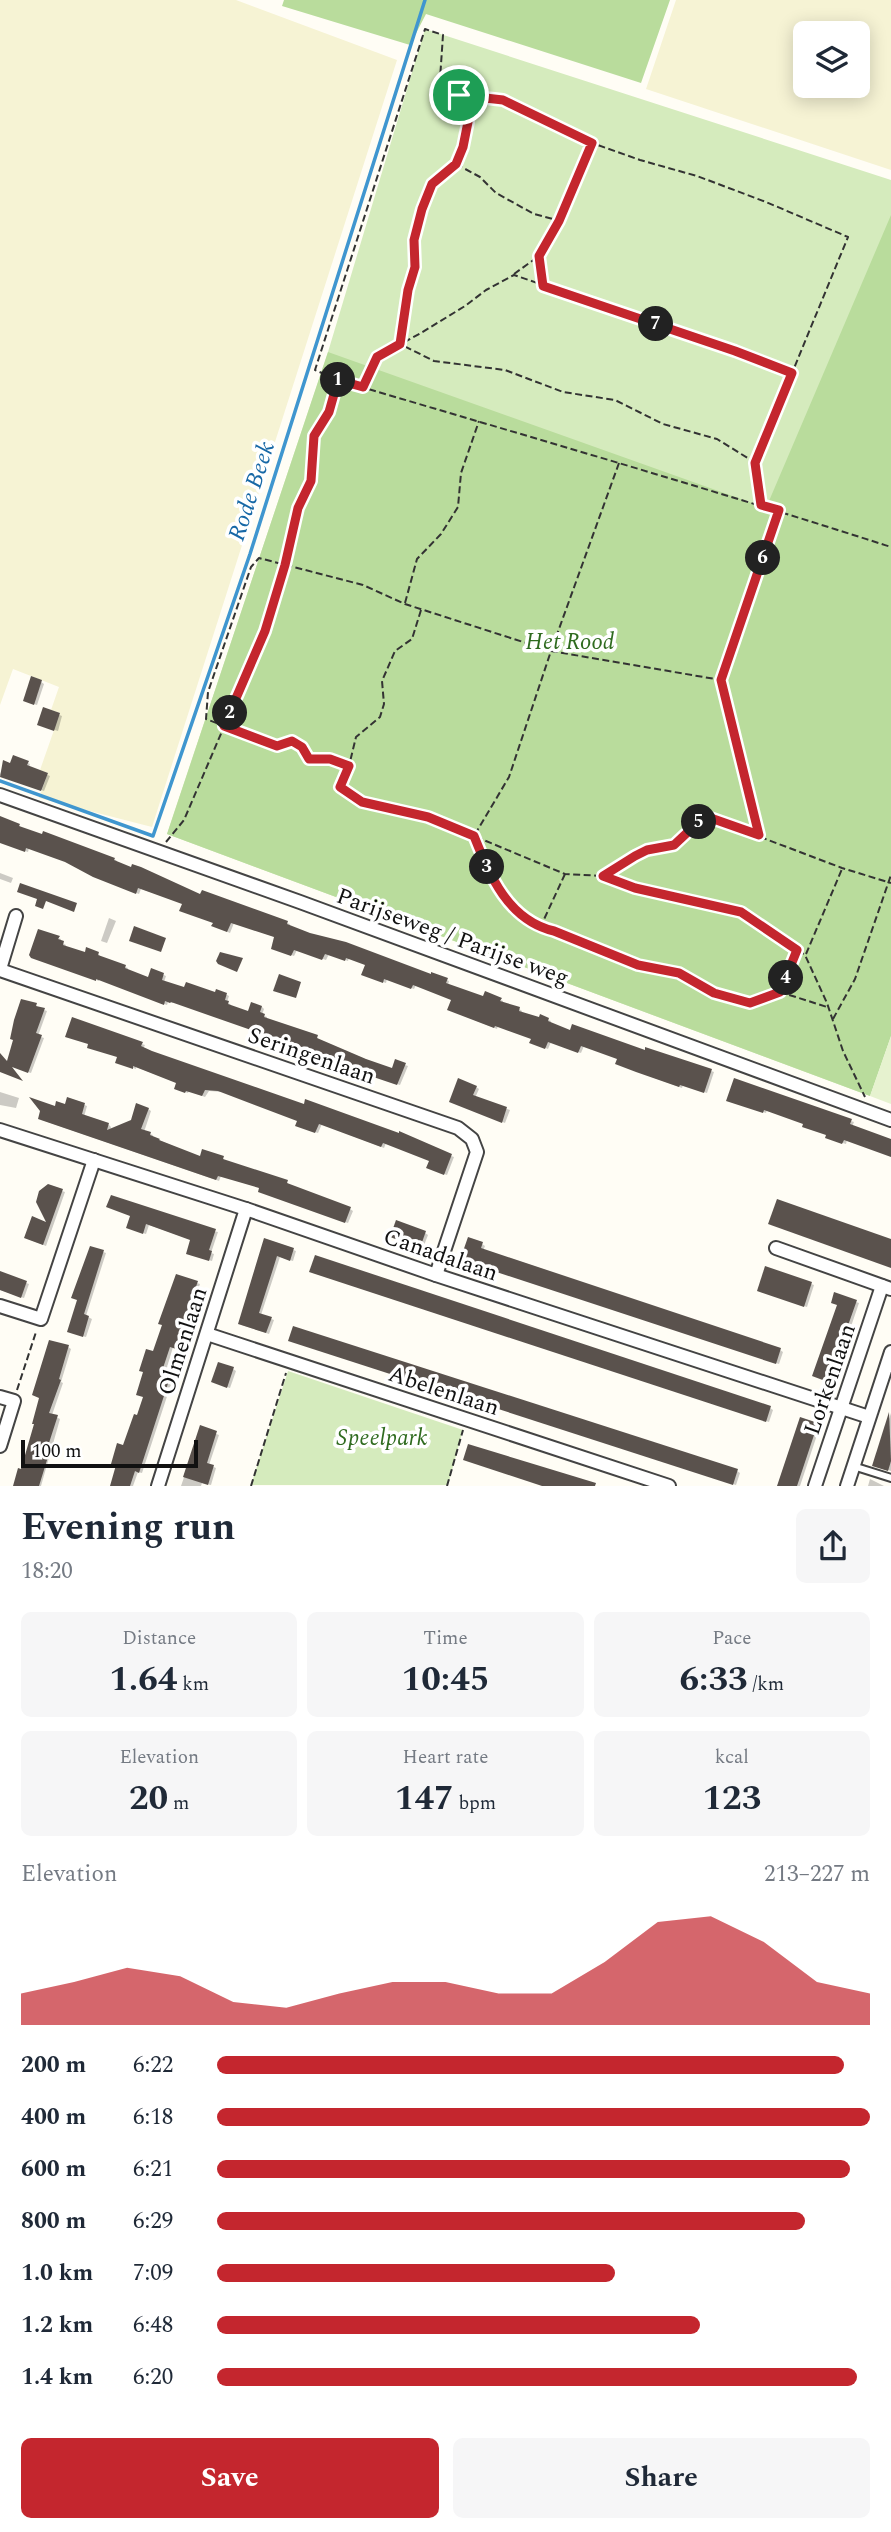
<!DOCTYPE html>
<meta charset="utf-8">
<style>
body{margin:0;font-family:Spectral,serif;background:#f6f6f7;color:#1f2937;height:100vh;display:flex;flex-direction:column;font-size:26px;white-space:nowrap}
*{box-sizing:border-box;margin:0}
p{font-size:23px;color:#747a83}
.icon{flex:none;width:38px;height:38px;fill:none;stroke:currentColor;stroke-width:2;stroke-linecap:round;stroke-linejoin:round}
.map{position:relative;height:1486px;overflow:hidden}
.panel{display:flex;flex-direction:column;background:#fff;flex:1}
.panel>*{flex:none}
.tools{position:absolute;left:793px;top:21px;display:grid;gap:14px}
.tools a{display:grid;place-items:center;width:77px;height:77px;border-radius:10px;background:#fff;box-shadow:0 4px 18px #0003;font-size:35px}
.scale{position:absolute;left:21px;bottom:18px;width:177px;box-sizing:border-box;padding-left:7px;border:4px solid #111;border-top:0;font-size:19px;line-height:24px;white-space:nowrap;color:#111;-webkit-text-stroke:5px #fff;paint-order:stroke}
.pin{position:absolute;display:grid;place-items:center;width:60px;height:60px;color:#fff;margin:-30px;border:4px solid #fff;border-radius:50%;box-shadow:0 2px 7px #0007}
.km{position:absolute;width:35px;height:35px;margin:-18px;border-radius:50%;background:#222;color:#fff;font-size:19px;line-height:35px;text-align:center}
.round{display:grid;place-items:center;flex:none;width:74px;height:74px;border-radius:10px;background:#f6f6f7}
.headline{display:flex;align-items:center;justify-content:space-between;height:119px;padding:0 21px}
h1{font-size:38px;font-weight:700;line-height:52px}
.metrics{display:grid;grid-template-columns:repeat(3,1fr);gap:10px;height:119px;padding:7px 21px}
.metrics div{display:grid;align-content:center;border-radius:10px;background:#f6f6f7;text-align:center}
.metrics b{font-size:35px;font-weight:700}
.metrics small{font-size:19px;font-weight:400}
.metrics p{font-size:19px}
.chart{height:196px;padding:14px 21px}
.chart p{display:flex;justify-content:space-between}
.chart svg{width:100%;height:126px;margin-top:7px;fill:#c4262e;opacity:.7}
.button{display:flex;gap:14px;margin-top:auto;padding:14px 21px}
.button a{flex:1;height:80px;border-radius:10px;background:#c4262e;color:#fff;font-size:28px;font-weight:700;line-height:80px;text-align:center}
.button a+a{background:#f6f6f7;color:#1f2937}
ul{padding:0 21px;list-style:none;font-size:23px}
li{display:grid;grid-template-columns:112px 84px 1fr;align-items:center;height:52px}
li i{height:18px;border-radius:9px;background:#c4262e}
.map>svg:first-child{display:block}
</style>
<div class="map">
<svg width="891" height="1486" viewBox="0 0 891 1486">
<rect width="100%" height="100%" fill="#fffdf5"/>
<g fill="#f6f3d4" fill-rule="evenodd">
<path d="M0,0H236L397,60L152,827L39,798L48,773L40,770L60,713L51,710L59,687L13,669L0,705Z"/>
<path d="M676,0H891V170L646,89ZM858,33V86H805V33Z"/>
</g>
<g fill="#d5ebbd">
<path d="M425,29L891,180V1036L870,1096L167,834L328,352Z"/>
<path d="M288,1371L463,1430L448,1485H251Z"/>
</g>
<g fill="#b9dc9c">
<path d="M284,0H670L641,83L426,14L410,45L282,6Z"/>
<path d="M891,215V1036L870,1096L167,834L328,352L766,508Z"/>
</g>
<path fill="#e6f2cf" d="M891,1036V1104L870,1096Z"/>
<g fill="#0003">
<path d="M41,682L44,684L37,705L28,702Z"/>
<path d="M44,709L62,716L58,731L42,726Z"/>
<path d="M4,763L11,765L28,763L30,764L29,767L50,776L44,791L0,775Z"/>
<path d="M0,818L19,825L22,829L114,859L117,861L116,863L201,896L287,923L290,924L289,927L447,980L449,981L448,985L484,998L486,993L503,1001V1003L519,1009L522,1011L521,1013L540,1020L541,1017L551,1021L550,1024L571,1032L711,1071L714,1072L707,1093L683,1085L682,1088L641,1073L619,1058L584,1046L581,1053L551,1042L548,1049L534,1043L532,1038L498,1026L497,1029L452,1011L453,999L416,985L414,989L387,979L386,983L366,976L367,964L349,958L348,961L329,954L326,960L297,950L294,956L276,949L275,937L234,923L230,933L216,927L215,922L184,903L141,889L139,894L98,878L70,862L29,848L28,852L8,845L0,831Z"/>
<path d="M0,873L13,878L11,883L0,879Z"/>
<path d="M109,918L116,921L107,943L101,941Z"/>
<path d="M39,931L61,939L60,942L66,945L65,947L86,955L98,953L101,958L128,968L127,971L149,979L152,970L166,976L164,982L185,990L216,995L217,992L227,995L229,996L227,1002L231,1005V1007L249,1013L252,1004L262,1007L264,1009L262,1015L267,1017V1020L317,1037L319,1041L393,1070L405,1065L408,1066L400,1085L325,1060L324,1054L289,1040L174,1002L173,1003L168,1002L167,1005L99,979V981L36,959Z"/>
<path d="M36,1005L38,1008L47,1011L38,1036L44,1038L31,1073L11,1066L0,1071L8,1063Z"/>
<path d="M142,1044L145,1045L143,1049L454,1157L447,1175L431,1169V1160L386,1143L384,1148L322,1124L318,1133L300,1127L299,1120L223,1092L209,1091L205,1097L189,1091L188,1093L179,1090L178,1083L136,1067V1069L120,1063Z"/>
<path d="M476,1087L479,1089L475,1098L510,1110L505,1123L454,1102Z"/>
<path d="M0,1092L19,1098L16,1108L0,1105Z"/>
<path d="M68,1099L87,1106L84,1117L109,1125L111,1127L110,1131L132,1121L148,1109L151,1111L144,1132L153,1135L152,1137L201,1158L203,1151L223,1158L225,1162L287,1182L289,1186L350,1209L353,1211L348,1223L263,1192L261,1188L221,1176L219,1181L42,1120L56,1108L66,1106Z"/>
<path d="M731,1102L851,1121L854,1122L852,1127L891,1141V1156L847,1140L846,1144L830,1139L828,1135L805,1124L767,1110L766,1113Z"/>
<path d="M62,1191L65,1192L46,1246L28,1239L33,1219L50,1225L38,1202Z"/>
<path d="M132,1215L218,1232L211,1253L214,1254L212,1261L191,1255L192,1240L149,1225L146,1234L131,1229Z"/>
<path d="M425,1233L428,1235L423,1248L395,1238Z"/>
<path d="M265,1240L296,1251L293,1261L280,1257L261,1315L274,1320L269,1334L242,1325Z"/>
<path d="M482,1244L485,1246L483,1251L780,1350L783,1352L779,1364L465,1261Z"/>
<path d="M103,1252L106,1253L86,1316L92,1319L86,1337L72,1333Z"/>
<path d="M314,1273L770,1408L773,1410L769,1422Z"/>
<path d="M0,1274L29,1284L24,1298L0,1290Z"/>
<path d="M197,1283L200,1284L187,1320L191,1322L182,1350L173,1347L166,1371L174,1375L142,1473L138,1472L133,1486H112L124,1447L139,1417L154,1353Z"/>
<path d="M811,1284L814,1285L807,1307L762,1292Z"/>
<path d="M856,1302L859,1303L832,1382L817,1377L839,1305Z"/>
<path d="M294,1328L737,1471L740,1473L736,1485L293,1341Z"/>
<path d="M68,1347L71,1349L61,1382L63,1383L52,1415L60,1419L41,1486H15L36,1424Z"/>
<path d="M233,1369L236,1371L230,1388L216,1383Z"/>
<path d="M891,1413V1471L874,1465Z"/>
<path d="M817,1424L820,1426L800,1486H779Z"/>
<path d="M201,1428L219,1435L209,1465L216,1468L211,1485L202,1483L201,1486H181Z"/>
<path d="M870,1479L884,1486H868Z"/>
</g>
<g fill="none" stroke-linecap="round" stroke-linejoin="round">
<path stroke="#3f96cf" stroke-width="3.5" d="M0,781L153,836L250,554L425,0"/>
</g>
<g fill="#5a524d">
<path d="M31,676L42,680L34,705L23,701Z"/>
<path d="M43,707L60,713L54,731L37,725Z"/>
<path d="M13,755L29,761L27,765L48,773L41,791L0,777L3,760L10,763Z"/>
<path d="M0,816L20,824L19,826L42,834L43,831L115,858L114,860L131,867L132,864L141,867L200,894L202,890L288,921L287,924L310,933L346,942L431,974V972L448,978L446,983L483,996L485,991L502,998L500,1001L520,1007L519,1011L539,1017L540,1014L549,1018L548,1021L570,1030L572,1024L645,1050V1047L712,1069L704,1093L680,1085L679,1087L636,1072L615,1064L617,1059L581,1046L578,1053L548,1042L545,1049L529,1043L531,1039L495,1026L494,1028L447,1010L451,1000L413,985L411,989L384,979L383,983L361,975L365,965L346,958L345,961L325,954L322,960L294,950L291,956L271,949L274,937L231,923L227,932L211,926L213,923L179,911L182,904L138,888L136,894L93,877L65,862L26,848L25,852L0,843Z"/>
<path d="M20,883L77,903L74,912L46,901L43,909L35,906L37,899L17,892Z"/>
<path d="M134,926L166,938L161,952L129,941Z"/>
<path d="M38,929L60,936L58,939L64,941L63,945L85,952L86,947L99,952L98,955L126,965L125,968L148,977L151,968L164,973L162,980L184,987L186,982L215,992L216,989L227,993L225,1000L229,1001L228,1004L248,1011L251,1002L262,1006L260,1012L265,1014L264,1017L318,1035L317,1038L366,1059L392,1068L395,1059L406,1063L397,1085L320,1059L322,1054L287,1042V1040L265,1035L171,1002L170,1003L165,1001L164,1005L96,979V981L31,958L29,955Z"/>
<path d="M220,952L243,958L237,972L218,964L216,961Z"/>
<path d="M279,974L301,982L296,998L273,991Z"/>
<path d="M21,999L37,1003L36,1006L45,1008L36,1033L42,1035L28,1073L12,1067L23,1081L0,1072V1053L7,1061L13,1040L10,1039L14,1020Z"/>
<path d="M72,1017L143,1042L141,1046L152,1051L304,1104L305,1099L399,1133V1131L452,1154L444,1175L426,1168L429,1161L383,1143L381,1147L319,1124L315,1133L295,1126L297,1121L218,1091L205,1090L202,1096L186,1091L185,1093L174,1089L176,1083L133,1066V1069L115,1063L117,1057L87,1048L88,1044L65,1037Z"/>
<path d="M458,1078L477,1086L473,1095L507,1107L502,1123L449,1102Z"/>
<path d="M734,1078L852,1119L850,1124L891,1139V1157L844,1140L842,1144L825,1138L826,1135L802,1127L803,1124L764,1110L763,1113L726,1101Z"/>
<path d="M29,1097L55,1106L56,1101L65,1104L67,1097L85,1103L82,1114L109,1123L107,1130L131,1120L136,1103L149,1108L141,1129L151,1132L150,1135L160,1139L159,1140L200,1156L202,1149L224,1156L223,1159L288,1180L287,1183L351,1207L345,1223L258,1192L259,1188L218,1176L216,1180L38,1119L40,1111Z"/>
<path d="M48,1184L63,1189L43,1245L24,1238L32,1216L46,1222L36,1202L39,1191Z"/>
<path d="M111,1195L216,1229L209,1250L212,1251L209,1261L186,1254L190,1240L146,1224L143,1234L126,1228L130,1216L106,1207Z"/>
<path d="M777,1199L891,1239V1268L768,1224Z"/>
<path d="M396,1220L426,1231L420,1248L390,1237Z"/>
<path d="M468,1237L483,1242L481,1248L781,1348L776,1364L460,1260Z"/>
<path d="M264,1238L294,1248L290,1261L277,1256L273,1269L259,1313L272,1317L266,1333L238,1324Z"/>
<path d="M90,1246L104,1250L84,1314L89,1316L83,1337L67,1332L77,1300L71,1298Z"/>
<path d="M315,1255L771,1406L766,1422L309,1272Z"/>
<path d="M765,1266L812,1282L804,1307L757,1291Z"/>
<path d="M0,1271L27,1281L21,1298L0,1290Z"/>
<path d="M176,1274L198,1281L185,1318L189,1319L179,1350L170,1347L163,1368L172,1371L139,1473L135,1471L130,1486H110L116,1465L111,1464L117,1443L123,1445L134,1414L137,1415L143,1397L136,1395L143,1372L139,1371L146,1349L153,1351L162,1325L158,1324Z"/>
<path d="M834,1292L857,1300L828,1382L812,1376L837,1305L831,1303Z"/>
<path d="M293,1326L738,1469L733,1485L288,1341Z"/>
<path d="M49,1340L69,1345L59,1379L61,1380L49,1413L58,1415L48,1446L51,1447L39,1486H13L18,1468L21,1469L34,1424H32L39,1398L32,1395Z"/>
<path d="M218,1362L234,1367L227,1388L211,1382Z"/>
<path d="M889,1412L891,1461L888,1471L872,1466Z"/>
<path d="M800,1417L818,1423L797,1486H777Z"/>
<path d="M200,1425L217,1431L207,1463L214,1465L208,1485L183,1477Z"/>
<path d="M468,1444L596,1483L595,1486H542L463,1460Z"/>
</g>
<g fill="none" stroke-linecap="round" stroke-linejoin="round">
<defs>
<path id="service" d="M853,1466L891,1478"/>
<g id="minor">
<path d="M0,795L300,902L891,1120"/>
<path d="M0,969L16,916"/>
<path d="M0,970L458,1128L472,1139L477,1152L436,1275"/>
<path d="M0,1130L246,1209L436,1275L869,1417"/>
<path d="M776,1248L891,1289"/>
<path d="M0,1306L41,1319L94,1160"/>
<path d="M207,1334L669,1486"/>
<path d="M0,1397L14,1401L0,1446"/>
<path d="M158,1486L246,1209"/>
<path d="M815,1486L882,1286"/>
<path d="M847,1486L891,1352"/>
</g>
</defs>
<use href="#service" stroke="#444" stroke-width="10"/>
<use href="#minor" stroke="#444" stroke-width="16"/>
<g stroke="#333" stroke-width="2" stroke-dasharray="7 3.5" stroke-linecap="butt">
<path d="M459,95L468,122L462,147L455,164L432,184L422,209L414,240L415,267L408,290L400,344L434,361L505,370L563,392L615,400L663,424L717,439L754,462"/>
<path d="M456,164L480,177L496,193L534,214L557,220"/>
<path d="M539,257L543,286"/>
<path d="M514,274L539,256L559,221L592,143"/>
<path d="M363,386L377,357L421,333L465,306L486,290L514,275L735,351L792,373"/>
<path d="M619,463L551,651L721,680"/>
<path d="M761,505L755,463L848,237L766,202L697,176L640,160L592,143L503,100L459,95L448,90L440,79L443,35L425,29L315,370L338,380C523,435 708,488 891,547"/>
<path d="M405,603L417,559L441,534L458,507L461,473L479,421"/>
<path d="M421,610L412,639L395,651L382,681L384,704L380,717L356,737L349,766L340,787L362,802L428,817L474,836L485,864L508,905L540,928"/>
<path d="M349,766L330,759H309L302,747L292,741L277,746L206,719L208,692L251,567L259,558L363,585L405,604L551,651L509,777L474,836L565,874L603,876L635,888L742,912L805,955L827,1003L843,1051L865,1097"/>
<path d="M759,835L721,680L779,511"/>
<path d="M166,842L184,820L265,631L285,565L298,508L311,481L314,436L329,412L338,380"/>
<path d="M565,874L540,928L554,931L638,965L679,973L714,993L750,1003L780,992L827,1007"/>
<path d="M604,875L635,856L647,850L674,845L705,816L842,868L891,883"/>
<path d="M806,954L842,869"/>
<path d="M780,991L797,951"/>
<path d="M833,1019L855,979L891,875"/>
<path d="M17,1390L36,1332"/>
<path d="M251,1486L286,1373"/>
<path d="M447,1486L463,1430"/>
</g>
<use href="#service" stroke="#fff" stroke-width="6"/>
<use href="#minor" stroke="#fff" stroke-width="12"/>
</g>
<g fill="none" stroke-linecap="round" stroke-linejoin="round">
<defs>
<path id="route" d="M459,95L503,100L592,143L559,221L539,256L543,286L735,351L792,373L755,463L761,505L779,510L721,680L759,835L705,816L674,845L647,850L635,856L603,876L635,888L741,912L797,950L780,992L750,1003L714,993L679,973L638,965L554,931C508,920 490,876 474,836L428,817L362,802L340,787L349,766L330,759H309L302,747L292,741L277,746L224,726L265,631L285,565L298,508L311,481L314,436L329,412L338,380L363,387L377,357L400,344L408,290L415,267L414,240L422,209L432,184L456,164L463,147L468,122Z"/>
</defs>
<use href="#route" stroke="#fff" stroke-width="14"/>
<use href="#route" stroke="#c4262e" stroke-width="9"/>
</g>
<g text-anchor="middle" stroke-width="7" stroke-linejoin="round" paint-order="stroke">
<g font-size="23" font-style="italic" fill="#2f6b1f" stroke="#fff">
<text x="570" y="649">Het Rood</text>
<text x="382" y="1445">Speelpark</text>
</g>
<g font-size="23" fill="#111" stroke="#fff">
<text transform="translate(453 936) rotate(20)" y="8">Parijseweg / Parijse weg</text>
<text transform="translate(312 1055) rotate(19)" y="8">Seringenlaan</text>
<text transform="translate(441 1254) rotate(19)" y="8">Canadalaan</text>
<text transform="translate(182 1341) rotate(-72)" y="8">Olmenlaan</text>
<text transform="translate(829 1379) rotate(-71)" y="8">Lorkenlaan</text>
<text transform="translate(444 1390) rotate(18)" y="8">Abelenlaan</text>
</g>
<g font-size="24" font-style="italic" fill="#1768a6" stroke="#fff">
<text transform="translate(251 491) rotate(-72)" y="8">Rode Beek</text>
</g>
</g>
</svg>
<div class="tools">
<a><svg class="icon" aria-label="layers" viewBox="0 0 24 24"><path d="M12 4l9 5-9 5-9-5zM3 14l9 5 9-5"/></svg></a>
</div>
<div class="scale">100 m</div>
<div class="pin" style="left:459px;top:95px;background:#1e9e55"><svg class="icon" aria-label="arrive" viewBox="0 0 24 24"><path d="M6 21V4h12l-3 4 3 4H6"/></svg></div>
<b class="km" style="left:338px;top:380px">1</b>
<b class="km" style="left:230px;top:713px">2</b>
<b class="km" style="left:487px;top:867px">3</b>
<b class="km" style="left:786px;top:978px">4</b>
<b class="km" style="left:699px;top:822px">5</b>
<b class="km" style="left:763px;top:558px">6</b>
<b class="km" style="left:656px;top:324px">7</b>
</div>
<section class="panel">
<div class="headline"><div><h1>Evening run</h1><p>18:20</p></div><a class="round"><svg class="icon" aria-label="share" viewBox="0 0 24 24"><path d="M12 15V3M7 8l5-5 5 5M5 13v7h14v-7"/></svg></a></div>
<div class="metrics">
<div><p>Distance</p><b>1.64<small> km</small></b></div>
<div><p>Time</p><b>10:45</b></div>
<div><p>Pace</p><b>6:33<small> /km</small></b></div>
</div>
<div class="metrics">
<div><p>Elevation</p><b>20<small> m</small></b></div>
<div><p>Heart rate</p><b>147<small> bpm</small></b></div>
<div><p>kcal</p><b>123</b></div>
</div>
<div class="chart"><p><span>Elevation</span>213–227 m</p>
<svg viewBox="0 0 160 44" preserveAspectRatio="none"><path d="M0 44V33L10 29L20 24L30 27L40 36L50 38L60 33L70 29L80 29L90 33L100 33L110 22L120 8L130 6L140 15L150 29L160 33V44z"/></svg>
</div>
<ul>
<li><b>200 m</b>6:22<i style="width:96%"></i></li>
<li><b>400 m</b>6:18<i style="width:100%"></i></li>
<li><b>600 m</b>6:21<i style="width:97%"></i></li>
<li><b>800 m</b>6:29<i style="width:90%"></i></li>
<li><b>1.0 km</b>7:09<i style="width:61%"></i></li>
<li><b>1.2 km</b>6:48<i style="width:74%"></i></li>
<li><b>1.4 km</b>6:20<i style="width:98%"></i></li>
</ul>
<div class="button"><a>Save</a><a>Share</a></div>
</section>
